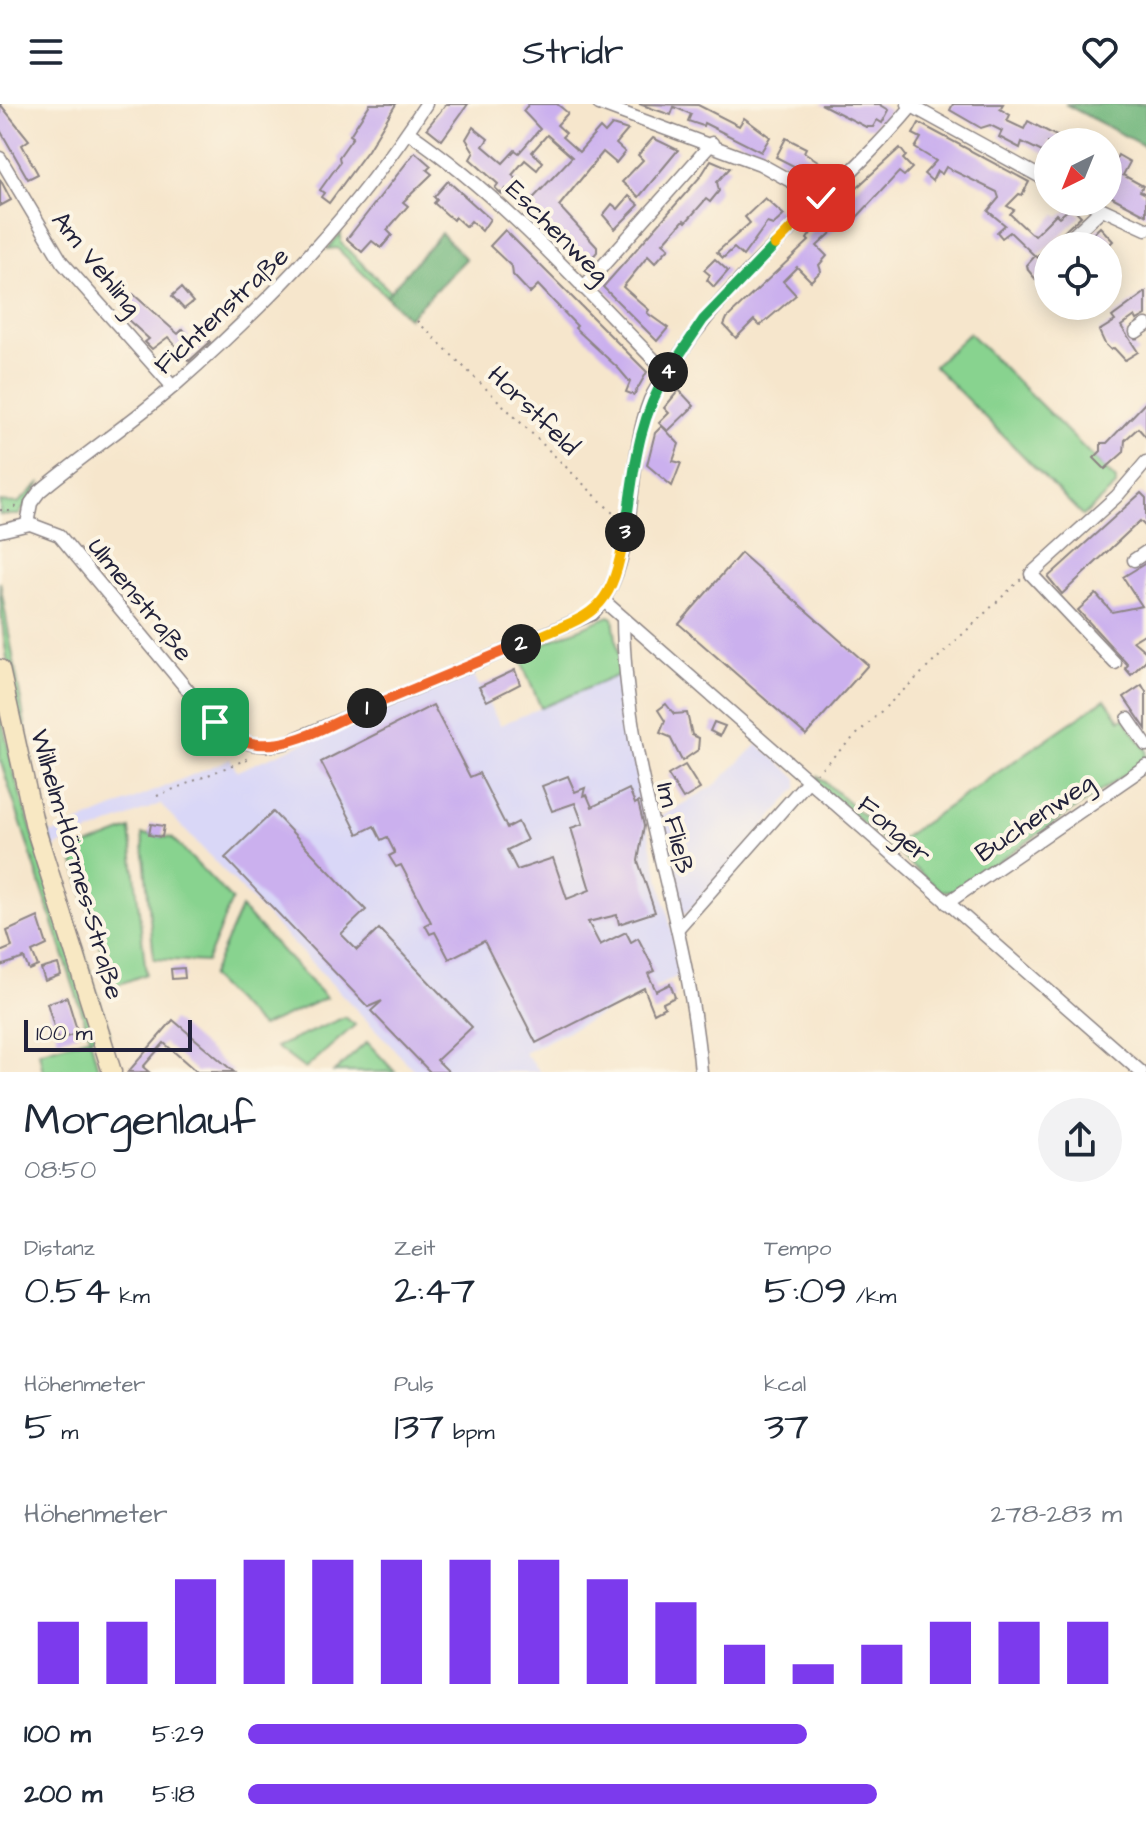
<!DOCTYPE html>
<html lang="de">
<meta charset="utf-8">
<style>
body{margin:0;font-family:"Architects Daughter",sans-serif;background:#f2f2f3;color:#1f2937;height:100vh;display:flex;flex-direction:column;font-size:30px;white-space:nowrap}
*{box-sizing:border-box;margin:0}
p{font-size:26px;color:#747a83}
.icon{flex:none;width:44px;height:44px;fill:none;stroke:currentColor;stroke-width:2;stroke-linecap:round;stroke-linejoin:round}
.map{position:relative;height:968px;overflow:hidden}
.details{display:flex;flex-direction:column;background:#fff;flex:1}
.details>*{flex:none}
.needle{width:52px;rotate:223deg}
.buttons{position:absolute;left:1034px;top:24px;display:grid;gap:16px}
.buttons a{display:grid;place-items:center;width:88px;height:88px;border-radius:50%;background:#fff;box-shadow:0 4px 20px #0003;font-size:40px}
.scale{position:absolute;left:24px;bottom:20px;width:168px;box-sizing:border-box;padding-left:8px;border:4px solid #22223b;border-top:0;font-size:22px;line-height:28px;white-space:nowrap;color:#22223b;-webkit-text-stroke:6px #fcf5e5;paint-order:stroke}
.pin{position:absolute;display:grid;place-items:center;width:68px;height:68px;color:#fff;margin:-34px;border-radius:16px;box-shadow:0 4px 12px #0006}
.km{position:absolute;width:40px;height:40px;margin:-20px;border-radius:50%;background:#222;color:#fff;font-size:22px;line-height:40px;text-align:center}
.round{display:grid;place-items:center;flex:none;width:84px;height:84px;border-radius:42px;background:#f2f2f3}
.overview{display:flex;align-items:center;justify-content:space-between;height:136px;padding:0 24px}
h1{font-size:44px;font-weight:600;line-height:60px}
.metrics{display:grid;grid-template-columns:repeat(3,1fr);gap:12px;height:136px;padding:8px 24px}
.metrics div{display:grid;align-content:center}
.metrics b{font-size:40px;font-weight:600}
.metrics small{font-size:22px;font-weight:400}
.metrics p{font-size:22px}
.chart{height:224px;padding:16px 24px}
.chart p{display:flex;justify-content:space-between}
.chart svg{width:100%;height:144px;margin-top:8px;stroke:#7c3aed;stroke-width:6}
ul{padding:0 24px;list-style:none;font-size:26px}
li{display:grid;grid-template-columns:128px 96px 1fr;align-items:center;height:60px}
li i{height:20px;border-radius:10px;background:#7c3aed}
header{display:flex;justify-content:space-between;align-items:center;height:104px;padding:0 24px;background:#fff;font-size:36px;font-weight:600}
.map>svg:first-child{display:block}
</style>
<header><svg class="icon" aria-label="menu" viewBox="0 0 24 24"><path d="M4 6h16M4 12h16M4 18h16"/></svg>Stridr<svg class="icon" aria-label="heart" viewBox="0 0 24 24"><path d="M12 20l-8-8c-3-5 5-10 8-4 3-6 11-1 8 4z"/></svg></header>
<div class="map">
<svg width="1146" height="968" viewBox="0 0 1146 968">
<rect width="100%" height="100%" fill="#fcf5e5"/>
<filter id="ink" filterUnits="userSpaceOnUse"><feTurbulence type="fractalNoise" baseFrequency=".0125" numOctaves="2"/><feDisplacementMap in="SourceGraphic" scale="16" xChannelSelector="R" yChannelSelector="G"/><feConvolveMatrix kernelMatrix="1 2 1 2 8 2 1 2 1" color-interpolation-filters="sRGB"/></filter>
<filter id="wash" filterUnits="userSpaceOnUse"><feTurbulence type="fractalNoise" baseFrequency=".006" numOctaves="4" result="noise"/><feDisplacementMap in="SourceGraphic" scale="32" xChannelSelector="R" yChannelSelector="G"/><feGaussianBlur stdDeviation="1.8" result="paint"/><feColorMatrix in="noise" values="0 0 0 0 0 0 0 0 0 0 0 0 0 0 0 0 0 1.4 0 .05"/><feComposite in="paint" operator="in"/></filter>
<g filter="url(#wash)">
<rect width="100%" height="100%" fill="#f6e6cc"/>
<g fill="#d9d7f7">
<path d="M472,569L500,621L621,570L641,697L682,870L524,949L541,968H416L160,700L57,742L53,748L47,728L54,729L230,655L237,667Z"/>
<path d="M758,640L797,674V684L686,810L678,808L655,716L715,681Z"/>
</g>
<g fill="#88d38f" stroke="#557a65" stroke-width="2">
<path d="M341,129V139L390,187L386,192L337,144L327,145Z"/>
<path d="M969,229L1116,376V382L1083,412L934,262Z"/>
<path d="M41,378L19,411H0V398L18,399Z"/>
<path d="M0,478L35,677L62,780L110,929L107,930C77,834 47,739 25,641C13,588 0,533 0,478Z"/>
<path d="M609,512L613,514L621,570L541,604L518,550Z"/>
<path d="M1105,595L1120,616L1124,614L1146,646V656L954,788L941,787L818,680V672L895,739Z"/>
<path d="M0,607L16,677L96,932L90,934L99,968H43L39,948L90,933L0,655Z"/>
<path d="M130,725L146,870L112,883L71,748Z"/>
<path d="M142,730L172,734L232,796L206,858L154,855Z"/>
<path d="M241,804L326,894L261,923L210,873Z"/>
<path d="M345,913L355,921L305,965L276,943Z"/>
<path d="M367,938L395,968H334Z"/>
</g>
<g fill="#6eb57a" stroke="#486c5a" stroke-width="2">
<path d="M1065,0H1146V43Z"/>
<path d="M441,129L466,155L408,214L386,192Z"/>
</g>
<g id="blocks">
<g fill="#cbb0ee">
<path d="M0,0L29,36L22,41L38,70L28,75L0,26Z"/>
<path d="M370,0H396L368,46L329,99L321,93L324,89L320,86L340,58L339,53L353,33L350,31Z"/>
<path d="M446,0H468L442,36L427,24Z"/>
<path d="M529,0H557L568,9L557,21L566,29L562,33L579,48L600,24L605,29L612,21L628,26L616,40L625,48L616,59L603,48L559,102L597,143V148L584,163L571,152L574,148L523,105L572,53L547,31L532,48L543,58L537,66L525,56L512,71L523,81L513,91L506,85L502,90L495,84L498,80L470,55L474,48L466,35L473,23L488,35L483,42L503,59L515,46L519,49L540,25L523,7Z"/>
<path d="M639,0L698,1L739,22L744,14L770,33L761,48L704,19L703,22L688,17L691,10L674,3L671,11Z"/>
<path d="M821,0H879L889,6L882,19L877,16L873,23H866Z"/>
<path d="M953,0H1003L1000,5L1010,11L1007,17L1024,25L1028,17L1068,38H1048V51L1022,38L1020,44L999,33L1002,27L990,21L981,24L950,6Z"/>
<path d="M919,19L1029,78L1022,91L1019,90L1007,102L1014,106L1010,110L1030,129L1035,131L1056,110L1059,113L1072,103L1081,112L1037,153L1048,164V175L1041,182L1028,166L1027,161L1035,152L1010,128L1002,134L997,128L1005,121L988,107L999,94L997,88L946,63L942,70L937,67L932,77L924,70L936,57L915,44L921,34L913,30Z"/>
<path d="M653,34L678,46L639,93L622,78L643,56L638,51Z"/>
<path d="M786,34L806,44L804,48L827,63L819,75L776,53Z"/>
<path d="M900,44L906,52L903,55L912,64L904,72L899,68L846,125L841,120L817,142L827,152L819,161L821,167L811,177L797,163L783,177L796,191L760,222L754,216L736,234L724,221L727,214L809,137L807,135L818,119Z"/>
<path d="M415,48L431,62L427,66L432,70L403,98L408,102L387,126L392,131L381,144L372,137L362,148L347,135Z"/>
<path d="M1118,51L1130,58L1123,71L1143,82L1140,87L1146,90V111L1110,92L1117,80L1108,76V70Z"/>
<path d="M711,56L730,64L717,78L719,87L710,98L706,95L686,118L684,116L663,139L669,144L655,159L648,152L623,183L649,206L647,209L668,224L657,237L603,183L701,72Z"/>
<path d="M0,75L11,96L0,102Z"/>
<path d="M448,77L490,115L482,127L471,117L466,123L455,113L453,116L434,99L437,96L434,93Z"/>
<path d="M629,92L639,101L615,125L603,111L612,100L618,105Z"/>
<path d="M765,94L784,111L773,121L767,119L743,152L734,144L723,154L717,148L750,119L745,113Z"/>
<path d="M1100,123L1113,137L1108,142H1081Z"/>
<path d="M505,126L647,268L634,291L626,288L630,278L619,265L575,224L577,222L538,181L530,189L513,171L512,163L490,142Z"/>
<path d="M715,155L728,167L714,183L707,176L710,171L704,166Z"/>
<path d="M181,184L193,198L184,205L172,192Z"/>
<path d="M1146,188V211L1137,216L1135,212L1121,222L1138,248L1125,256L1114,244L1111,246L1105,240L1099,227L1115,217L1112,213Z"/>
<path d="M133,190L178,230L183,225L192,237L202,229L210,238L189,257L168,233L152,245L145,238L149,235L126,214L130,210L122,200Z"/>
<path d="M679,286L694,302L668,327L659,319L669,309L664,304Z"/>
<path d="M1146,298V333L1138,324L1125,336L1124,348L1105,365L1094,354L1101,347V339H1107Z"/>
<path d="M662,322L679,340L673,357L681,359L672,382L647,361L655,329Z"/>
<path d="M1141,389L1146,394V423L1140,417L1062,490L1048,473Z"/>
<path d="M741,449L868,561L806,631L679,520Z"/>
<path d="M1146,459V529L1133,537L1146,548V556L1131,571L1125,564L1128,561L1078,506L1096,490L1112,508L1142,502L1123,473Z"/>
<path d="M515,566L520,580L487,597L479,583Z"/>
<path d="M1142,581L1146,588V625L1124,593Z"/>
<path d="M666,600L674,610L687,609L692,631L699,634L698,646L682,657L670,633L660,629L665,617L658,606Z"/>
<path d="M433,601L470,673L479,669L507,724L518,718L527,736L507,746L517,766L553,754L567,795L590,786L571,724L583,720L575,699L552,707L542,682L568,672L575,688L585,684L583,692L587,691L592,703L629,685L635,700L638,698L644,722L638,757L655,808L619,820L617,811L588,818L600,841L626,828L631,838L638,834L655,867L648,870L656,887L670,880L675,893L663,899L665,903L654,909L644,884L536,939L484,837L449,855L435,828L430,830L425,821L431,818L401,761L396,763L389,752L395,749L387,733L381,736L374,722L358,730L321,658Z"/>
<path d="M714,618L725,622L720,632L710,627Z"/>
<path d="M685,661L700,685L683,695L668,671Z"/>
<path d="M273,708L366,806L341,830L357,846L379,825L472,923L437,956L449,968H430L371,907L382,897L368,903L225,754Z"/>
<path d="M151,720L164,722L162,733L149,731Z"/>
<path d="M38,813L47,841L32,848L38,862L29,866L24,854L0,862V848L12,843L7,827Z"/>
<path d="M58,860L61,871L45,877L41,865Z"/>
<path d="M184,864L185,874L172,875L171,865Z"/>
<path d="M67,893L78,929L58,936L47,899Z"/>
<path d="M173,916L234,968H197L164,939L143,963L149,968H128Z"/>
</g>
</g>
</g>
<g filter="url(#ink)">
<use href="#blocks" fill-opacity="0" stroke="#8c8484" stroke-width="2"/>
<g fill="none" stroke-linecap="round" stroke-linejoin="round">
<defs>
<g id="street">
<path d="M599,0L760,60L821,94"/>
<path d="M908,0L1048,77"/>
<path d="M408,28C506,95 584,185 667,269"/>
<path d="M0,54L62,158L173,283"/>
<path d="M1087,98L1146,125"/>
<path d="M1062,142L1102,105"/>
<path d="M583,184L712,39"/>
<path d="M1136,228L1146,221"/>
<path d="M27,420L31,399L39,388C83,351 131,319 174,282C271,197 356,108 426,0"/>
<path d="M0,427L30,420L59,431L210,613C233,636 255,648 288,638L592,510C641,460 624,360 650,296C657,280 670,265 680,250C743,156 840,89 912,2"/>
<path d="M1134,456L1146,448"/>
<path d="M604,497L1141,968"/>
<path d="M623,514C624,669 688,814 701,968"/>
<path d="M1115,559L1031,470L1117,392L1146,358"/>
<path d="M1128,615L1146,641"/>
<path d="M947,799L1146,662"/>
<path d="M678,824L807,678"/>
</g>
<path id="secondary" d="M0,565L35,723L112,968"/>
</defs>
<use href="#street" stroke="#8c8484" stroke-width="15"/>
<use href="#secondary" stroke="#8c8484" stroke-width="21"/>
<g stroke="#8c8484" stroke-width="2" stroke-dasharray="2 6" stroke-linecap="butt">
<path d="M417,217L616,412"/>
<path d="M0,406L9,407L17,402"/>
<path d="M816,669L1021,475"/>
<path d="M157,692L252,653"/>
</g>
<use href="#street" stroke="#fff" stroke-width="12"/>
<use href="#secondary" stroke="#f8e8c3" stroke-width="18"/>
</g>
</g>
<g fill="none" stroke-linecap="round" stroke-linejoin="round" filter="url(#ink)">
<defs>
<path id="split-1" d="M215,618C261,666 318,625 367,604"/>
<path id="split-2" d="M367,604L521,540"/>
<path id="split-3" d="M521,540C594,509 611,512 625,428"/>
<path id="split-4" d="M625,428C634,371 636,318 668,268"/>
<path id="split-5" d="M668,268L703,216L775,141"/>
<path id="split-6" d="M775,141L821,94"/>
</defs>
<use href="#split-1" stroke="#fff" stroke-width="16"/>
<use href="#split-2" stroke="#fff" stroke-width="16"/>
<use href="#split-3" stroke="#fff" stroke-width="16"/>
<use href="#split-4" stroke="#fff" stroke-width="16"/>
<use href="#split-5" stroke="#fff" stroke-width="16"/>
<use href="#split-6" stroke="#fff" stroke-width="16"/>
<use href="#split-1" stroke="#f0652b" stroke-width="10"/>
<use href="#split-2" stroke="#f0652b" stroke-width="10"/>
<use href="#split-3" stroke="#f5b400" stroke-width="10"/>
<use href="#split-4" stroke="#22a559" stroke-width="10"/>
<use href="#split-5" stroke="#22a559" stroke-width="10"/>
<use href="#split-6" stroke="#f5b400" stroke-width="10"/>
</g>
<g text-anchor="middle" stroke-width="8" stroke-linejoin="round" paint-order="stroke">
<g font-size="26" fill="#22223b" stroke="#fcf5e5">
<text transform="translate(558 127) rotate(45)" y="9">Eschenweg</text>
<text transform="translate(97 159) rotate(51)" y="9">Am Vehling</text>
<text transform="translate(221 206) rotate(-43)" y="9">Fichtenstraße</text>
<text transform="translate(534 306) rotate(44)" y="9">Horstfeld</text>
<text transform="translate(141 495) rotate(51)" y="9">Ulmenstraße</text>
<text transform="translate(1034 713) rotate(-34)" y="9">Buchenweg</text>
<text transform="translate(676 724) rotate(77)" y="9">Im Fließ</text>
<text transform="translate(895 725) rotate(41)" y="9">Fonger</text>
<text transform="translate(78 760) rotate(74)" y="9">Wilhelm-Hörmes-Straße</text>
</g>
</g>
</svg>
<div class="buttons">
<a><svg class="needle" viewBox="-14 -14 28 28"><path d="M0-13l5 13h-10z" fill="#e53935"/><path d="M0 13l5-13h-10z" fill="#747a83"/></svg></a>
<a><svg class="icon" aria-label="locate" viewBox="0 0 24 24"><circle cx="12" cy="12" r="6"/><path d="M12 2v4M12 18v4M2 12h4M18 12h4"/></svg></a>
</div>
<div class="scale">100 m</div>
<div class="pin" style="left:215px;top:618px;background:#1e9e55"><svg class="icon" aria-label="arrive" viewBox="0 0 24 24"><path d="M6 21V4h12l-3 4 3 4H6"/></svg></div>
<div class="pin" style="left:821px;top:94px;background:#d93025"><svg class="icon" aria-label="check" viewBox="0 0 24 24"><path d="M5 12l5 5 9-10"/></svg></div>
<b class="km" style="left:367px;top:604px">1</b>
<b class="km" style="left:521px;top:540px">2</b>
<b class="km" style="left:625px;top:428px">3</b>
<b class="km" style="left:668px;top:268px">4</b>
</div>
<section class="details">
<div class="overview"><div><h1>Morgenlauf</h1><p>08:50</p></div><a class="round"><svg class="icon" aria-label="share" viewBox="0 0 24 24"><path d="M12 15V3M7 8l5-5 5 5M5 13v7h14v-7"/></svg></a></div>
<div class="metrics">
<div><p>Distanz</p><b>0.54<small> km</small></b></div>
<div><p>Zeit</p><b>2:47</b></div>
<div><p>Tempo</p><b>5:09<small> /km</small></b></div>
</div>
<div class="metrics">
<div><p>Höhenmeter</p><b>5<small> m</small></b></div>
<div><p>Puls</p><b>137<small> bpm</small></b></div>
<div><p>kcal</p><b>37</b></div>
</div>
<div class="chart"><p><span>Höhenmeter</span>278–283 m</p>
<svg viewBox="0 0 160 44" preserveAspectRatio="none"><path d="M5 44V25M15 44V25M25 44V12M35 44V6M45 44V6M55 44V6M65 44V6M75 44V6M85 44V12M95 44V19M105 44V32M115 44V38M125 44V32M135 44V25M145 44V25M155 44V25"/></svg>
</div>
<ul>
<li><b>100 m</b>5:29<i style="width:64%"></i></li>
<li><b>200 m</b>5:18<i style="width:72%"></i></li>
</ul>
</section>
